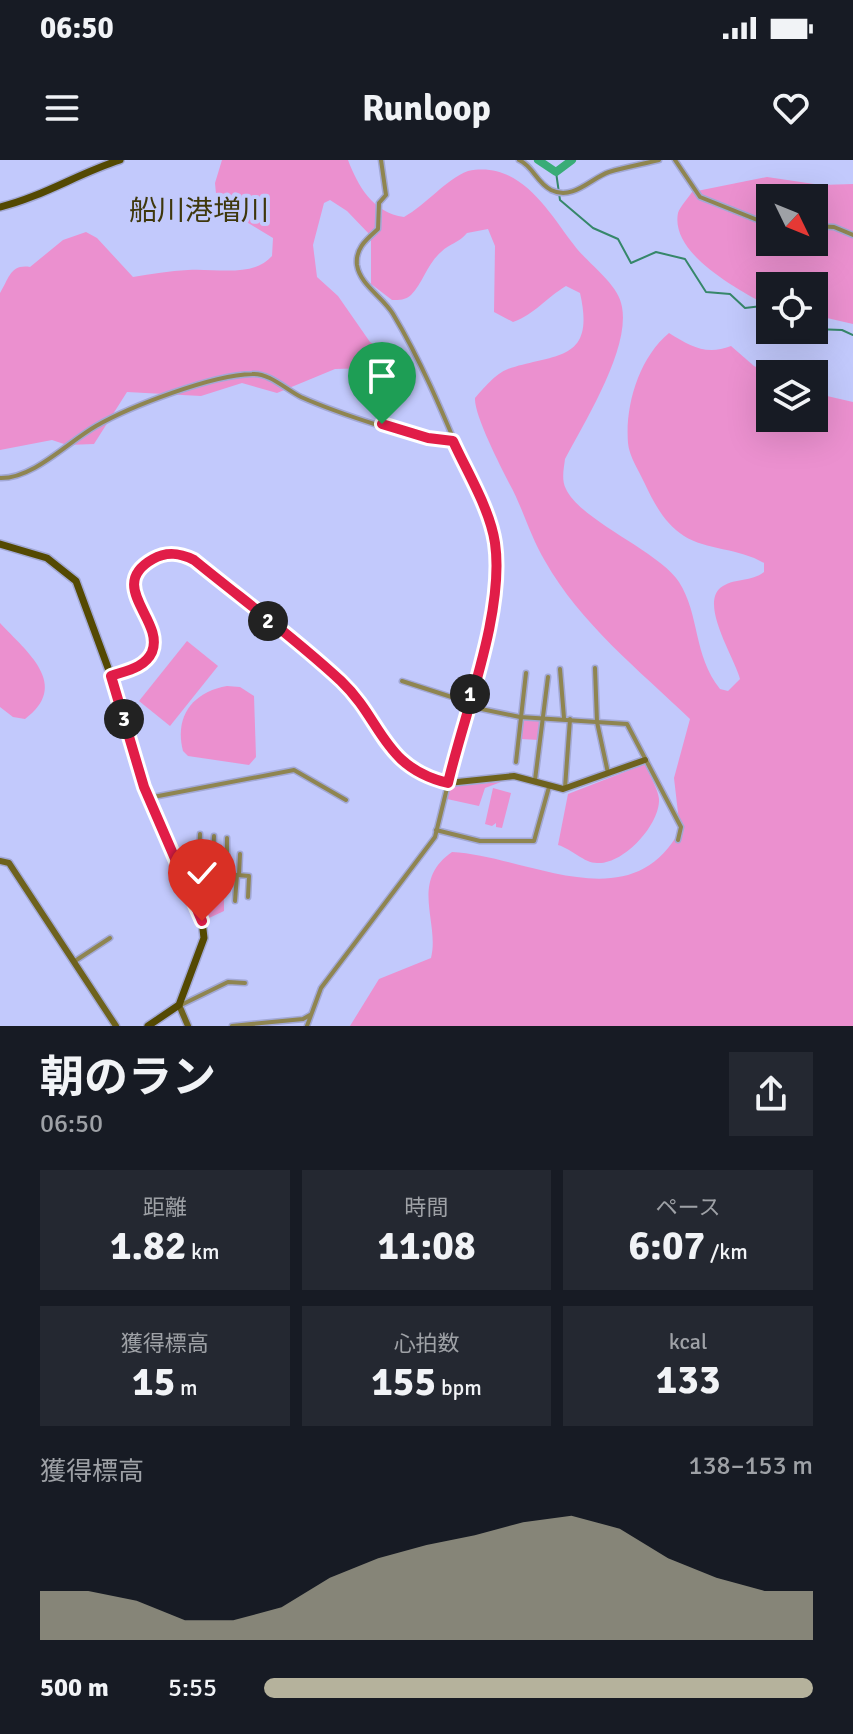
<!DOCTYPE html>
<html lang="ja">
<meta charset="utf-8">
<style>
body{margin:0;font-family:Signika,"Noto Sans JP",sans-serif;background:#242831;color:#f1f3f6;height:100vh;display:flex;flex-direction:column;font-size:30px;white-space:nowrap}
*{box-sizing:border-box;margin:0}
p{font-size:26px;color:#9ea1a6}
.icon{flex:none;width:44px;height:44px;fill:none;stroke:currentColor;stroke-width:2;stroke-linecap:round;stroke-linejoin:round}
.map{position:relative;height:866px;overflow:hidden}
.sheet{display:flex;flex-direction:column;background:#171b24;flex:1}
.sheet>*{flex:none}
.needle{width:52px;rotate:133deg}
.tools{position:absolute;left:756px;top:24px;display:grid;gap:16px}
.tools a{display:grid;place-items:center;width:72px;height:72px;border-radius:0px;background:#171b24;box-shadow:0 8px 32px #0002;font-size:40px}
.pin{position:absolute;display:grid;place-items:center;width:68px;height:68px;color:#fff;margin:-82px -34px;border-radius:50% 50% 50% 0;rotate:-45deg;box-shadow:0 0 8px #0007}
.pin .icon{rotate:45deg}
.km{position:absolute;width:40px;height:40px;margin:-20px;border-radius:50%;background:#222;color:#fff;font-size:22px;line-height:40px;text-align:center}
.round{display:grid;place-items:center;flex:none;width:84px;height:84px;border-radius:0px;background:#242831}
.summary{display:flex;align-items:center;justify-content:space-between;height:136px;padding:0 40px}
h1{font-size:44px;font-weight:700;line-height:60px}
.stats{display:grid;grid-template-columns:repeat(3,1fr);gap:12px;height:136px;padding:8px 40px}
.stats div{display:grid;align-content:center;border-radius:0px;background:#242831;text-align:center}
.stats b{font-size:40px;font-weight:700}
.stats small{font-size:22px;font-weight:400}
.stats p{font-size:22px}
.chart{height:224px;padding:16px 40px}
.chart p{display:flex;justify-content:space-between}
.chart svg{width:100%;height:144px;margin-top:8px;fill:#b5b29c;opacity:.7}
ul{padding:0 40px;list-style:none;font-size:26px}
li{display:grid;grid-template-columns:128px 96px 1fr;align-items:center;height:60px}
li i{height:20px;border-radius:10px;background:#b5b29c}
.status{display:flex;justify-content:space-between;align-items:center;height:56px;padding:0 40px;background:#171b24;direction:ltr}
.status svg{height:22px;fill:currentColor}
header{display:flex;justify-content:space-between;align-items:center;height:104px;padding:0 40px;background:#171b24;font-size:36px;font-weight:700}
.map>svg:first-child{display:block}
</style>
<div class="status"><b>06:50</b><svg viewBox="0 0 49 12"><path d="M0 12V9h3v3zM5 12V6h3v6zM10 12V3h3v9zM15 12V0h3v12zM26 1h20v11H26zM47 4h2v5h-2z"/></svg></div>
<header><svg class="icon" aria-label="menu" viewBox="0 0 24 24"><path d="M4 6h16M4 12h16M4 18h16"/></svg>Runloop<svg class="icon" aria-label="heart" viewBox="0 0 24 24"><path d="M12 20l-8-8c-3-5 5-10 8-4 3-6 11-1 8 4z"/></svg></header>
<div class="map">
<svg width="853" height="866" viewBox="0 0 853 866">
<rect width="100%" height="100%" fill="#c2c9fc"/>
<g fill="#eb90cf" fill-rule="evenodd">
<path d="M222,0H348C358,26 373,53 404,57C426,45 445,20 468,11C521,0 549,53 574,85C587,103 619,124 622,147C630,189 585,261 565,299C564,308 561,320 566,329C581,361 659,391 679,422C700,455 693,495 720,529L728,531L740,519C735,498 697,441 723,426C736,418 751,422 764,412V403C739,388 706,390 684,376C664,363 654,343 644,322C639,311 629,296 628,283C625,245 639,198 669,173C690,186 706,196 731,186L754,206L770,214V258H814V233L853,242V866H350L379,819L431,798C440,762 409,722 452,692C528,696 631,762 680,670L674,618L690,559C639,510 580,463 545,401C530,376 523,348 509,323C500,305 474,255 475,238C483,229 496,213 508,209C555,193 596,203 580,133L566,126C546,138 535,154 513,162L494,152L495,86L488,69L467,73C459,83 450,83 441,92C427,104 423,123 411,135C405,140 400,140 392,140L371,124V76L347,51L330,40L324,43L313,85L317,117L338,136L370,182L384,191L383,199L368,208L335,209L277,233L242,223L201,236L127,232L94,284L67,285L52,280L0,290V133C9,119 10,104 30,107L63,80L86,72L97,78L133,117C151,114 170,111 188,110C215,108 253,118 272,96L273,78L217,44L215,23Z"/>
<path d="M767,17L821,25L853,24V164L814,155V126H770V146L766,145C738,129 670,94 678,53C680,47 688,38 692,32ZM770,38H814V82H770Z"/>
<path d="M0,463C27,492 71,525 25,559L13,557L0,547Z"/>
<path d="M187,481L218,506L170,566L139,541Z"/>
<path d="M227,526L240,527L254,536L256,597L249,605L188,596L183,591C174,556 193,532 227,526Z"/>
<path d="M522,558L542,560L539,580L521,579Z"/>
<path d="M645,604C649,615 658,628 659,639C660,665 623,705 597,703C584,703 572,689 558,685L568,634Z"/>
<path d="M501,622L485,628L479,646L447,639V631L453,626Z"/>
<path d="M493,628L511,633L502,668L496,667V663L492,666L485,664Z"/>
<path d="M179,699L211,701L210,725L224,726V751L209,758Z"/>
</g>
<g fill="none" stroke-linecap="round" stroke-linejoin="round">
<g stroke="#36876a" stroke-width="2">
<path d="M556,12L560,40L593,68L618,79L631,103L656,92L685,99L706,132L730,134L745,148L770,145"/>
<path d="M814,169L842,170L853,175"/>
</g>
<path stroke="#39ac77" stroke-width="8" d="M538,0L556,12L572,0"/>
<defs>
<g id="street">
<path d="M519,0C533,6 536,22 551,30C573,41 591,18 609,12C626,7 643,4 659,0"/>
<path d="M675,0L700,37L770,65"/>
<path d="M814,66L834,67L853,75"/>
<path d="M0,318C33,319 68,282 96,266C131,246 212,215 252,214C270,213 285,229 301,237C328,249 427,285 453,281"/>
<path d="M595,508L597,562L608,613"/>
<path d="M560,509L564,558"/>
<path d="M402,521L467,542"/>
<path d="M467,546L520,557L627,564L681,667L678,680"/>
<path d="M516,602L526,513"/>
<path d="M535,620L548,517"/>
<path d="M565,628L570,559"/>
<path d="M148,638L294,610L346,640"/>
<path d="M436,670L480,681H534L549,627"/>
<path d="M176,697L227,699L226,714L249,716L248,737"/>
<path d="M199,698L200,674"/>
<path d="M213,698L214,676"/>
<path d="M227,699V678"/>
<path d="M239,715L240,694"/>
<path d="M235,741L237,715"/>
<path d="M75,801L110,778"/>
<path d="M181,845L228,822L245,823"/>
<path d="M232,866L303,859L310,855"/>
<path d="M307,866L321,828L435,677L490,453L496,392L489,362C458,293 432,219 393,154C383,137 360,125 357,105C355,88 367,79 378,69L379,43L386,35L381,0"/>
</g>
<g id="secondary">
<path d="M111,516C125,511 145,508 152,492C165,459 105,427 153,399C167,391 181,394 194,400L341,522L395,597L426,617L448,623L514,616L563,629L645,600"/>
<path d="M0,701L9,703L116,866"/>
<path d="M179,845L188,866"/>
</g>
<g id="primary">
<path d="M0,47C42,37 79,13 120,0"/>
<path d="M0,384L47,398L76,421L111,516L144,627L202,761L204,778L179,845L148,866"/>
</g>
</defs>
<use href="#street" stroke="#a2a8d5" stroke-width="7"/>
<use href="#secondary" stroke="#a2a8d5" stroke-width="9"/>
<use href="#primary" stroke="#a2a8d5" stroke-width="10"/>
<use href="#street" stroke="#8f8550" stroke-width="4"/>
<use href="#secondary" stroke="#6e621d" stroke-width="6"/>
<use href="#primary" stroke="#544902" stroke-width="7"/>
</g>
<g fill="none" stroke-linecap="round" stroke-linejoin="round">
<defs>
<path id="route" d="M202,761L144,627L111,516C125,511 145,508 152,492C165,460 105,426 153,399C167,391 180,393 194,400C243,440 295,478 341,521C383,561 382,607 448,623C464,554 505,452 495,383C490,349 467,312 453,281L428,278L382,264"/>
</defs>
<use href="#route" stroke="#fff" stroke-width="16"/>
<use href="#route" stroke="#e11d48" stroke-width="10"/>
</g>
<g text-anchor="middle" stroke-width="8" stroke-linejoin="round" paint-order="stroke">
<g font-size="28" fill="#3e370c" stroke="#c2c9fc">
<text x="199" y="60">船川港増川</text>
</g>
</g>
</svg>
<div class="tools">
<a><svg class="needle" viewBox="-14 -14 28 28"><path d="M0-13l5 13h-10z" fill="#e53935"/><path d="M0 13l5-13h-10z" fill="#9ea1a6"/></svg></a>
<a><svg class="icon" aria-label="locate" viewBox="0 0 24 24"><circle cx="12" cy="12" r="6"/><path d="M12 2v4M12 18v4M2 12h4M18 12h4"/></svg></a>
<a><svg class="icon" aria-label="layers" viewBox="0 0 24 24"><path d="M12 4l9 5-9 5-9-5zM3 14l9 5 9-5"/></svg></a>
</div>
<div class="pin" style="left:382px;top:264px;background:#1e9e55"><svg class="icon" aria-label="arrive" viewBox="0 0 24 24"><path d="M6 21V4h12l-3 4 3 4H6"/></svg></div>
<div class="pin" style="left:202px;top:761px;background:#d93025"><svg class="icon" aria-label="check" viewBox="0 0 24 24"><path d="M5 12l5 5 9-10"/></svg></div>
<b class="km" style="left:470px;top:534px">1</b>
<b class="km" style="left:268px;top:461px">2</b>
<b class="km" style="left:124px;top:559px">3</b>
</div>
<section class="sheet">
<div class="summary"><div><h1>朝のラン</h1><p>06:50</p></div><a class="round"><svg class="icon" aria-label="share" viewBox="0 0 24 24"><path d="M12 15V3M7 8l5-5 5 5M5 13v7h14v-7"/></svg></a></div>
<div class="stats">
<div><p>距離</p><b>1.82<small> km</small></b></div>
<div><p>時間</p><b>11:08</b></div>
<div><p>ペース</p><b>6:07<small> /km</small></b></div>
</div>
<div class="stats">
<div><p>獲得標高</p><b>15<small> m</small></b></div>
<div><p>心拍数</p><b>155<small> bpm</small></b></div>
<div><p>kcal</p><b>133</b></div>
</div>
<div class="chart"><p><span>獲得標高</span>138–153 m</p>
<svg viewBox="0 0 160 44" preserveAspectRatio="none"><path d="M0 44V29L10 29L20 32L30 38L40 38L50 34L60 25L70 19L80 15L90 12L100 8L110 6L120 10L130 19L140 25L150 29L160 29V44z"/></svg>
</div>
<ul>
<li><b>500 m</b>5:55<i style="width:100%"></i></li>
</ul>
</section>
